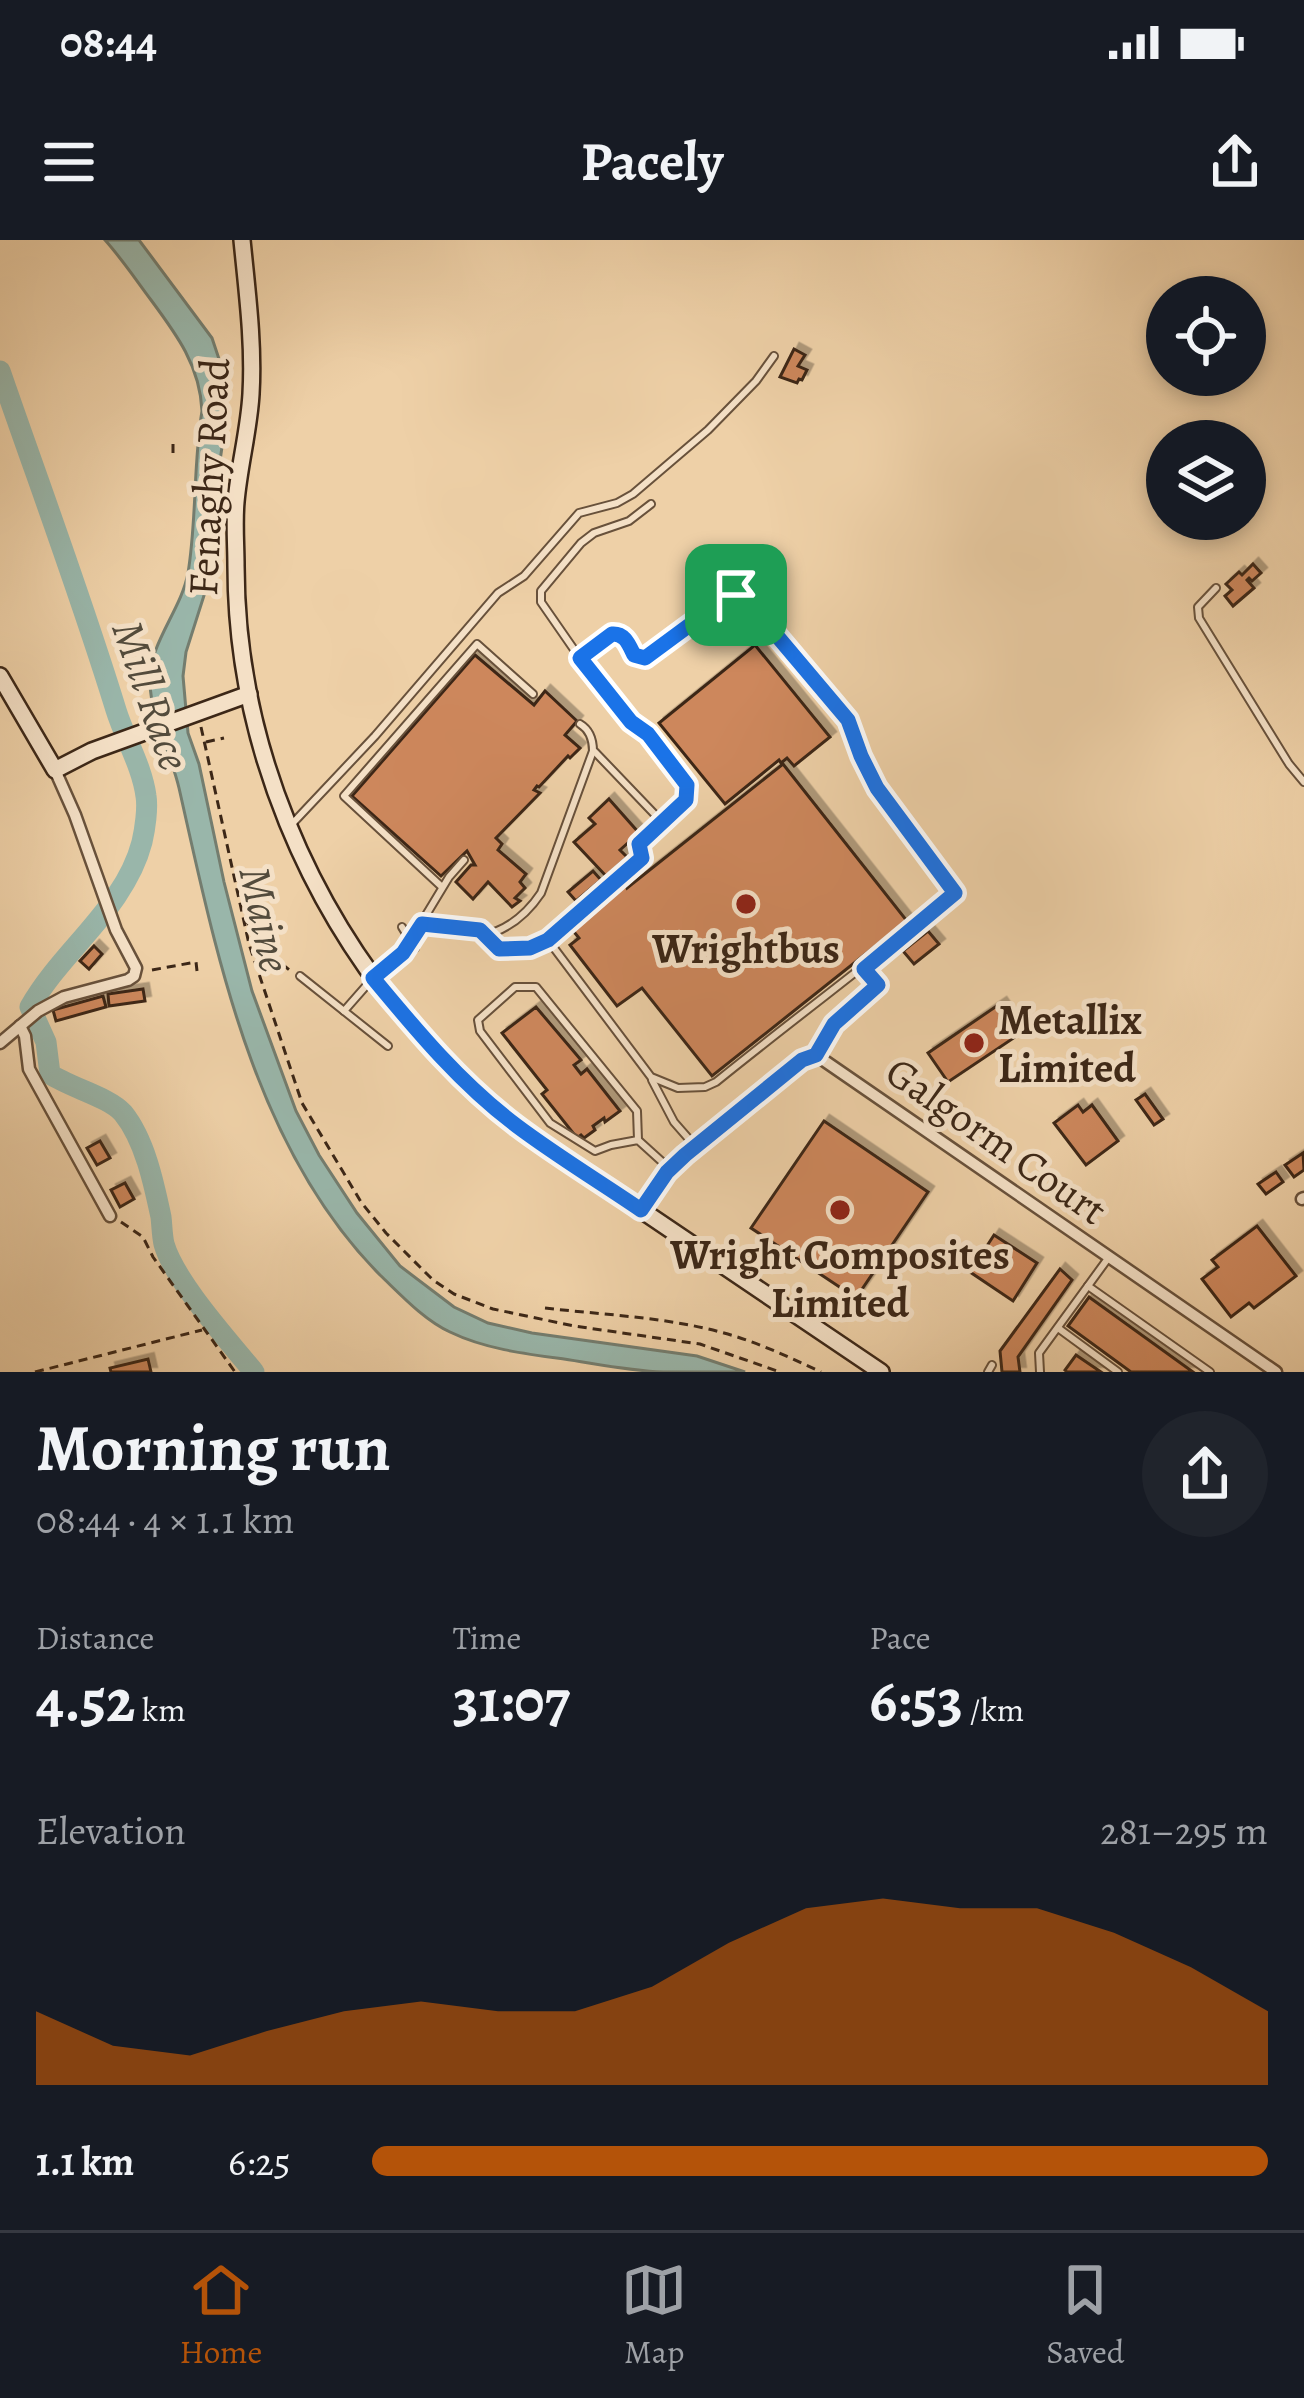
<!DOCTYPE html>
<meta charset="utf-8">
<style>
body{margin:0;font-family:Alegreya,serif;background:#20242c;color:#f1f3f6;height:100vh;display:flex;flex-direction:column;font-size:45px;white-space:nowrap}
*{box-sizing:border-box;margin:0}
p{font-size:39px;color:#9ea1a6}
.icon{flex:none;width:66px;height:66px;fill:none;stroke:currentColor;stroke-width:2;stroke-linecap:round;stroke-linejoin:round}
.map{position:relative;height:1132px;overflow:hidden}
.drawer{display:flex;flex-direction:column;background:#171b24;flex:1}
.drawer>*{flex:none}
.fabs{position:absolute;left:1146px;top:36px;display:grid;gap:24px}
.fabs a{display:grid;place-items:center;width:120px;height:120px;border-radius:50%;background:#171b24;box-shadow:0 6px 18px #0003;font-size:60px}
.pin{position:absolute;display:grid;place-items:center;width:102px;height:102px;color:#fff;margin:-51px;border-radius:24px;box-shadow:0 6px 18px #0006}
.round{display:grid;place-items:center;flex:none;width:126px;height:126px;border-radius:63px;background:#20242c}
.summary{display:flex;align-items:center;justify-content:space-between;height:204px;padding:0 36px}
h1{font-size:66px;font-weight:600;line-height:90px}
.metrics{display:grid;grid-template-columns:repeat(3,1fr);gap:18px;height:204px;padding:12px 36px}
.metrics div{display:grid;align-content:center}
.metrics b{font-size:60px;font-weight:600}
.metrics small{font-size:33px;font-weight:400}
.metrics p{font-size:33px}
.chart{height:336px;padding:24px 36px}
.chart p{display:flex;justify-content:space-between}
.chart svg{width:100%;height:216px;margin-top:12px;fill:#b45309;opacity:.7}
ul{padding:0 36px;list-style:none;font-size:39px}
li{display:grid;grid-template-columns:192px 144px 1fr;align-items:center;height:90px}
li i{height:30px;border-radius:15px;background:#b45309}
.status{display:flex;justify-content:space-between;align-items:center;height:84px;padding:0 60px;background:#171b24;direction:ltr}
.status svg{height:33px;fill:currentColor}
header{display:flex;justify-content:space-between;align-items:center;height:156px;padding:0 36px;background:#171b24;font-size:54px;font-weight:600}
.menu{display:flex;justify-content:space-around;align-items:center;height:168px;border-top:3px solid #363941;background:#171b24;font-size:33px;color:#9ea1a6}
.menu a{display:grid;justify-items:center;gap:6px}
.menu .selected{color:#b45309}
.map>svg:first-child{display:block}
</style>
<div class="status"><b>08:44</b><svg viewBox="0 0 49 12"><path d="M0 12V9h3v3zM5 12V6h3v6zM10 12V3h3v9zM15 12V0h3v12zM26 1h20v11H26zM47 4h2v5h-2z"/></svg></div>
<header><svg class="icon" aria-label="menu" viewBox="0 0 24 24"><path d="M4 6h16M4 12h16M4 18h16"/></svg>Pacely<svg class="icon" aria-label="share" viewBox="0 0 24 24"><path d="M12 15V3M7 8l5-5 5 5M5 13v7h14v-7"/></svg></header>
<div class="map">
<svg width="1304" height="1132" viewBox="0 0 1304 1132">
<defs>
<filter id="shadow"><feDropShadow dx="5.5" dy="-5.5" stdDeviation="0" flood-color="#0004"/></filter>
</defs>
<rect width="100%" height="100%" fill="#eed0a7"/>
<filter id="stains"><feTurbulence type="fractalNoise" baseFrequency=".00167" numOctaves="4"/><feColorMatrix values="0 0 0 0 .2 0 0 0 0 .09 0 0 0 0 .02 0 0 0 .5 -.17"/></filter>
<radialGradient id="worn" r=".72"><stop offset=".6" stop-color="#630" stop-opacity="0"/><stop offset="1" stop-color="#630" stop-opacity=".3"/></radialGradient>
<path fill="#99b6aa" stroke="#747d6f" stroke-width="3" d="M105,0H139L212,98L224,134L226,179L216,249L211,323L208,343L186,412L183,436L188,493L199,524L224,642L252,751L296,871L319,915L357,973L400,1026L454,1067L488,1083L532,1093L697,1116L745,1132C718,1132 690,1132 663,1132C630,1131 597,1124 564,1119C526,1114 485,1109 450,1092C424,1080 401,1055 380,1035C254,908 217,716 179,548C171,513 151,479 150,443C148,404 181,371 188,333C197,279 193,225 202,171C200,126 177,95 151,60C136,40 122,19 105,0Z"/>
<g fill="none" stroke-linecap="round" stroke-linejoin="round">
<path stroke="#99b6aa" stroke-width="21" d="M0,131C39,244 81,356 116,470C125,499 142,526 146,556C148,568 145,589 142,602C125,668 62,710 30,767L46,802L50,834C71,848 109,857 123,873C145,900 154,944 161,977C162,985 162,995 164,1004C175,1042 228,1100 254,1132"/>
</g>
<g fill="#cd875b" stroke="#3c2717" stroke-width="3" filter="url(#shadow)">
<path d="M794,109L805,115L798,126L807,130L802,140L799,139L797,143L780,137Z"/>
<path d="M1253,324L1261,333L1252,341L1249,338L1247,340L1254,348L1233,366L1225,356L1232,350L1226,344L1239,332L1242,335Z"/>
<path d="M755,405L830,497L794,526L787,518L781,523L779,520L725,564L659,483Z"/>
<path d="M475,415L534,465L545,451L577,481L565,495L580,508L570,518L568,516L539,547L537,546L534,550L540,553L496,598L502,604L498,610L526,634L520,642L525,648L515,658L520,661L512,667L488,642L473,659L456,642L471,625H475L467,611L441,636L352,556Z"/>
<path d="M783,524L907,681L712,836L642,748L617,766L570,705L579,698L570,687L625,643L627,648Z"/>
<path d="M609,559L639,593L620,610L627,617L606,636L574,602L595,584L589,578Z"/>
<path d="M593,631L601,640L576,661L568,652Z"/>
<path d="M928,691L939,704L914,724L903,711Z"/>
<path d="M94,706L102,714L89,729L80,721Z"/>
<path d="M143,749L145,761L109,766L108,754Z"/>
<path d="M103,756L106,767L56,781L53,770Z"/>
<path d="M1001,763L1021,793L948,842L928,813Z"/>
<path d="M536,767L581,820L574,825L581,834L587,829L620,871L605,882L604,878L593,886L595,890L584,898L581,895L577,898L542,854L547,850L502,793Z"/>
<path d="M1145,854L1163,879L1154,885L1136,860Z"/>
<path d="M1078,865L1083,872L1092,865L1118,901L1086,925L1054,883Z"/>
<path d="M824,881L928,952L856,1058L751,988Z"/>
<path d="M100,901L110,918L97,925L87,908Z"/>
<path d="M1303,913L1304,930L1294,937L1285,925Z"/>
<path d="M1276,932L1283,942L1266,954L1258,944Z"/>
<path d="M125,943L134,959L120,967L111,950Z"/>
<path d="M1257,986L1296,1036L1254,1068L1249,1063L1231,1077L1202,1039L1218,1027L1212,1020Z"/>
<path d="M994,995L1037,1023L1013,1061L970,1032Z"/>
<path d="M1060,1029L1072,1040L1018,1117L1020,1132H1002L1000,1111Z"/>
<path d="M1089,1057L1193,1132H1131L1068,1086Z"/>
<path d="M1076,1115L1101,1132H1067L1065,1130Z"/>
<path d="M148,1119L151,1132H111L110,1128Z"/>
</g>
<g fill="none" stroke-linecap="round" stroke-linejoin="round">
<defs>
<g id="lane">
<path d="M1216,348L1198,367L1199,378L1289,524L1304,542"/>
<path d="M595,512L663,583"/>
<path d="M292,584L375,496L498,353L524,336L579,273L617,263L633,254L708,190L756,141L774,116"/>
<path d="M442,647L344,556L477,404L533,454"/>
<path d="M422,684L495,692C515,684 529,671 541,653L593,511C593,499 590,490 580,484"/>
<path d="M402,687L415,708"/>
<path d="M480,690L499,709L531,708L548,700L642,618L639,604L686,560L687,545L648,494L631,481L584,424L541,362V351L581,303L594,293L629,281L651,264"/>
<path d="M548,700L651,837L678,848L705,847L716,842C795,778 876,718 955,653L877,548L861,516L848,480L745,358L729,356L645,418L634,415C629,405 625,393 612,394L580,418"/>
<path d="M300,736L388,806"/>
<path d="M344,771L373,738L403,713L449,637L464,620"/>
<path d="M816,815L834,784L878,745L864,729"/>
<path d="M652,840L674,882L695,906"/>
<path d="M638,900L611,905L595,911L550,883L480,791L478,780L515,747H536L637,871L638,900L670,929"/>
<path d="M1088,1046L1210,1132"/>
<path d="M1058,1088L1118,1132"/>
<path d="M988,1132L992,1125"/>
<path d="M1040,1132L1039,1113L1109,1017"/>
</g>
<g id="street">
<path d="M20,786L25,796L29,829L110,976"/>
<path d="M0,803L38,771L64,757L128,740L134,736L136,728L116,690L75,575L55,530"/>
<path d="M1302,959L1304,958"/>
<path d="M641,970L667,932L685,915L806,817L816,815L1276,1132"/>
</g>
<g id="secondary">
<path d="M242,0C247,51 254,103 251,154C249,190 239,226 236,262C234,283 236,305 236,326C236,502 309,675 428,804C455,833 484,859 514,884L881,1132"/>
<path d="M0,436L55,530L92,511L249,454"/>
</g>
</defs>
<use href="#lane" stroke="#68513b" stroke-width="10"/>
<use href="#street" stroke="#68513b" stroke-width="15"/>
<use href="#secondary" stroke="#3c2717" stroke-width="20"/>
<g stroke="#3c2717" stroke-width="3" stroke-dasharray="9 6" stroke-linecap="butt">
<path d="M173,204V213"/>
<path d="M201,487L249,704L302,863L361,962L386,993L433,1040L454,1054L493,1069L574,1086L700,1104L780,1132"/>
<path d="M206,502L224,498"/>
<path d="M244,678L271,715L293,733"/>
<path d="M152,730L196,722L197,731"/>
<path d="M121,982L143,997L153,1017L235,1132"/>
<path d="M545,1068C605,1075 666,1077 724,1093C757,1102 789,1117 821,1132"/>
<path d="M35,1132L202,1090"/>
</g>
<use href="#lane" stroke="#f4e0c6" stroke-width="6"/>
<use href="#street" stroke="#f4e0c6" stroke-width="10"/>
<use href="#secondary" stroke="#f4e0c6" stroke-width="15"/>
</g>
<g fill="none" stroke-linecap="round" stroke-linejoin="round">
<defs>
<path id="route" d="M736,355L745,358L848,480L861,516L877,548L955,653L864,729L878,745L834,784L816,815L802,820L685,915L667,932L641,970C600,942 557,916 517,886C461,844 417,791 373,738L403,713L422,684L480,690L499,709L530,708L548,700L642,618L639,604L686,560L687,545L648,494L631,482L580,418L612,394C625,393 629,405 634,415L645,418L729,356Z"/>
</defs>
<use href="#route" stroke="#fff" stroke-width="24"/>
<use href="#route" stroke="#1a73e8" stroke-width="15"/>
</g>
<g fill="#8f2418" stroke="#f4e0c6" stroke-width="4.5">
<circle cx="746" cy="664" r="12"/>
<circle cx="974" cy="803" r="12"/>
<circle cx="840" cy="970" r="12"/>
</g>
<g text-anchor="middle" stroke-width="10" stroke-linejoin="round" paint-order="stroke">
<g font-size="42" fill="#3c2717" stroke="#f4e0c6">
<text transform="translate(208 237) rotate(-87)" y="15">Fenaghy Road</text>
<text transform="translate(997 900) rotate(35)" y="15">Galgorm Court</text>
</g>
<g font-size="42" font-weight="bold" fill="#3c2717" stroke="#f4e0c6">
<text x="746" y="723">Wrightbus</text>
<text x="998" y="794" text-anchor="start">Metallix<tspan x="998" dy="48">Limited</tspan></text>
<text x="840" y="1029">Wright Composites<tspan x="840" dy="48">Limited</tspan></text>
</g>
<g font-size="45" font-style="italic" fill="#534b3c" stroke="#f4e0c6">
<text transform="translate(152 455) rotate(71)" y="16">Mill Race</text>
<text transform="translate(266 679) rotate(78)" y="16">Maine</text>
</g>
</g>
<rect width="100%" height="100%" filter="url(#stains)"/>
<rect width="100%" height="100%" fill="url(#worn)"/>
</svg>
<div class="fabs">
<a><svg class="icon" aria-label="locate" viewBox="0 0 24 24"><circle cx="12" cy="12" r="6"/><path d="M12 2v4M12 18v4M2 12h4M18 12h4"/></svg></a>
<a><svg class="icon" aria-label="layers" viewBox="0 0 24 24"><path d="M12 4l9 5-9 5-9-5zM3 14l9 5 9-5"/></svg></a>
</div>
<div class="pin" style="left:736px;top:355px;background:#1e9e55"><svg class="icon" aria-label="arrive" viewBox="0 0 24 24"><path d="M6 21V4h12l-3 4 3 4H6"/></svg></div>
</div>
<section class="drawer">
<div class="summary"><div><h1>Morning run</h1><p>08:44 · 4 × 1.1 km</p></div><a class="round"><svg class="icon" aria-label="share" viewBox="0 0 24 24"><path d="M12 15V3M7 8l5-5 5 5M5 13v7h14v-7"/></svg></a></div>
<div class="metrics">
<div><p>Distance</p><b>4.52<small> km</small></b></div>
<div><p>Time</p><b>31:07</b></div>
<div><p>Pace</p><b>6:53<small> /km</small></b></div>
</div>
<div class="chart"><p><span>Elevation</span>281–295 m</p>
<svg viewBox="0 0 160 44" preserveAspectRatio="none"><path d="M0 44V29L10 36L20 38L30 33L40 29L50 27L60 29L70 29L80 24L90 15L100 8L110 6L120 8L130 8L140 13L150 20L160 29V44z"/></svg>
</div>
<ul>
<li><b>1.1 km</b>6:25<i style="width:100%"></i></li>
</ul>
</section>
<nav class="menu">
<a class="selected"><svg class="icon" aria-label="home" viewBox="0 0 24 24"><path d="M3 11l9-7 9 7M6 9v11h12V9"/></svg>Home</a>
<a><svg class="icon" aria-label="map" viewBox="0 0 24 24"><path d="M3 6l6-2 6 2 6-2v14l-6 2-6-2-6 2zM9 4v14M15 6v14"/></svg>Map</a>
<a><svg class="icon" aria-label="saved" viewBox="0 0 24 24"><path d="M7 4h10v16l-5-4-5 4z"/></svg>Saved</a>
</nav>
